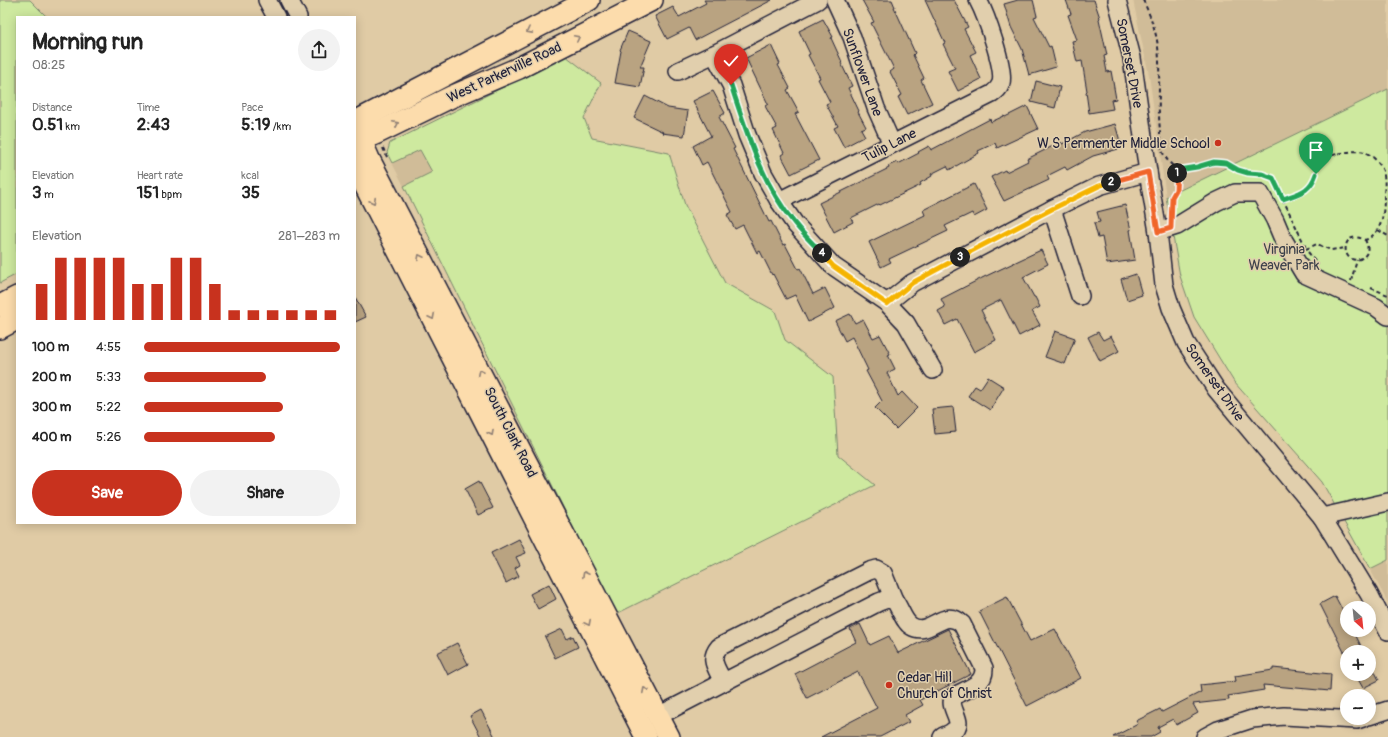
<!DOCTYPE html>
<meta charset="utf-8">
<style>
body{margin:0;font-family:Pangolin,sans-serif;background:#f2f2f2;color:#222;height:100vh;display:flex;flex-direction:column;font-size:15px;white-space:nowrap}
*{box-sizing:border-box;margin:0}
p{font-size:13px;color:#767676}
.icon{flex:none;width:22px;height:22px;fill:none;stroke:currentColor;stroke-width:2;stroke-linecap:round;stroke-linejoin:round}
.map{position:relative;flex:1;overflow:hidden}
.side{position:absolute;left:16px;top:16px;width:340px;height:508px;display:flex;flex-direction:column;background:#fff;border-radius:0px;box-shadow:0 2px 10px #0003}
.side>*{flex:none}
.needle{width:26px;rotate:153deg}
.buttons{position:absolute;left:1340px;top:601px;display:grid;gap:8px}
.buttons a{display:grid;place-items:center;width:36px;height:36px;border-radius:50%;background:#fff;box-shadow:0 2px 10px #0003;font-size:20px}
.pin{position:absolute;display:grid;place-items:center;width:34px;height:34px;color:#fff;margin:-41px -17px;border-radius:50% 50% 50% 0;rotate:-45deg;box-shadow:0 0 4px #0007}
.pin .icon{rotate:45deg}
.km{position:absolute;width:20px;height:20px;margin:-10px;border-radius:50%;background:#222;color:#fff;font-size:11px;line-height:20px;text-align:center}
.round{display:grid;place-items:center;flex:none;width:42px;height:42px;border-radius:21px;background:#f2f2f2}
.headline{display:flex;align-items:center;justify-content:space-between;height:68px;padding:0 16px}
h1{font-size:22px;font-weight:800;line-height:30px}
.figures{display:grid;grid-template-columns:repeat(3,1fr);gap:6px;height:68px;padding:4px 16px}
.figures div{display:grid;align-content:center}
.figures b{font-size:17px;font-weight:800}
.figures small{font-size:11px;font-weight:400}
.figures p{font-size:11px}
.chart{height:112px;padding:8px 16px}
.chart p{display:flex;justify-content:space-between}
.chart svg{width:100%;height:72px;margin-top:4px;stroke:#c8321e;stroke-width:6}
.action{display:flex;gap:8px;margin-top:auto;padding:8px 16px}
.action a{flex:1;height:46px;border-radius:24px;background:#c8321e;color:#fff;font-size:16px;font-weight:800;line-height:46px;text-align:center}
.action a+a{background:#f2f2f2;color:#222}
ul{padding:0 16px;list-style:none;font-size:13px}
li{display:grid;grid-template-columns:64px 48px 1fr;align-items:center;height:30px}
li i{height:10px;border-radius:5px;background:#c8321e}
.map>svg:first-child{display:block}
</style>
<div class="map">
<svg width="1388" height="737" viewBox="0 0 1388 737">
<rect width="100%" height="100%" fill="#e0cba5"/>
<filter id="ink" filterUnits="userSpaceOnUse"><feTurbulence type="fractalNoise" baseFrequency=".025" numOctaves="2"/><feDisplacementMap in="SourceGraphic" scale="8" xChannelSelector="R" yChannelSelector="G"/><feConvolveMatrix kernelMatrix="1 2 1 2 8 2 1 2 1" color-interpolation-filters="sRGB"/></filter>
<g filter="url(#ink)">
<g fill="#d0bc98">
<path d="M1133,0H1388V113L1288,138L1166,197L1149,75Z"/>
<path d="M420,150L432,172L404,186L392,163Z"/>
<path d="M1388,560V603L1370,569Z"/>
</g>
<g fill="#cee99f" stroke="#78866d">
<path d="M0,0H30L47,17H17V274L0,283Z"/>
<path d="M566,56L601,83L584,118L592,138L669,153L685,205L725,283L775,311L785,340L833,377L838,455L875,485L616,614L404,186L432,172L420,150L392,163L387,153L390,143Z"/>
<path d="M1388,89V560L1370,569L1322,482L1234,382L1194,317L1180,276L1166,197Z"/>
</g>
<g fill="#b9a381" stroke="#22223b">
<path d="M704,0H772L695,40L689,28L667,39L655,16L673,7L679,17L706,3Z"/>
<path d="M862,0H892L895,7H894L915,53L913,55L924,78L921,80L932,103L907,115L898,97L902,95L890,72L894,69L871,23L874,22Z"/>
<path d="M925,0H954L968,27L964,29L976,52L970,55L981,79L958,91L948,71L955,68L943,44L945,43Z"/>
<path d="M1018,0H1033L1037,16L1034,17L1049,47L1051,46L1056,67L1029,75L1022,49L1011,27L1004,4Z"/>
<path d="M1066,0H1094L1100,18L1099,19L1107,55L1104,56L1107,72L1111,71L1113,82L1116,99L1111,100L1113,109L1089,113L1086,92L1087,91L1082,61L1077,62L1072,41L1077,40L1068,15L1071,14Z"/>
<path d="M823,19L833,37L831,38L842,62L841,63L852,86L848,88L859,111L858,112L866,127L861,129L865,136L844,147L834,128L838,126L826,104L830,102L818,79L820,78L808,55L810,54L799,31Z"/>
<path d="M628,31L651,41L640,67H644L640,87L615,83L621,51L620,50Z"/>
<path d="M771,45L780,64L778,65L790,88L787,90L799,112L795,114L819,160L791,174L781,155L784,153L773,130L777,128L765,106L768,104L746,58Z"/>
<path d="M1036,81L1060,87L1055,108L1031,102Z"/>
<path d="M713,91L725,113L719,117L735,148L733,149L769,222L771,221L783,245L785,244L798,269L800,268L813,294L825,288L835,308L808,322L795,295L786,299L773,274L772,275L760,251L757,253L743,225L735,229L727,215L732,212L707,162L702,165L693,146L711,136L693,101Z"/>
<path d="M645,96L668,108L688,111L684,136L662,133L663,132L634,118Z"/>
<path d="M1027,106L1038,129L997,148L995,143L978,151L979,153L949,170L947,166L931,174L932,176L920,183L921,185L880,205L879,204L851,218L853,222L834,232L819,203L889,168L888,166L897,162L898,164L919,153L918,152L929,146L931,150L990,119L991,122L1004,116L1005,117Z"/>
<path d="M1115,124L1122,148L1093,156L1067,170L1065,167L1047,176L1049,180L1004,201L991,177L1005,170L1006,172L1028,161L1027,159L1061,142L1062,144L1085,132Z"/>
<path d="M974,184L987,210L974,217L972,213L945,226L948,231L889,259L891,262L881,267L869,242L925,215L923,210Z"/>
<path d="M1125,205L1131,230H1130L1135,260L1107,264L1102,237L1098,238L1094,223L1100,222L1097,212Z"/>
<path d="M1041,250L1048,264L1023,277L1034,297H1035L1040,307L1032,311L1040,325L1019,336L1001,300L981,310L996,340L974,352L957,319L945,325L938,311L945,307L941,299L984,277Z"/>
<path d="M1136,274L1142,295L1127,300L1121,279Z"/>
<path d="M355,297L366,317L355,322Z"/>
<path d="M850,314L855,323L863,319L873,338L880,335L890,354L888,355L895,369L887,373L898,396L902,392L917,408L896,429L875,408L882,401L866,371L868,370L852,337L845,341L835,321Z"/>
<path d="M1055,331L1075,338L1065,364L1045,357Z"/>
<path d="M1098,332L1103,340L1111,336L1119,351L1100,361L1088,337Z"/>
<path d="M988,377L1004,387L990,410L968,396L975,386L980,389Z"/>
<path d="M953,407L956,432L935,434L932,409Z"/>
<path d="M479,481L493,508L478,515L465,489Z"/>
<path d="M519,539L526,553L516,557L520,565L515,568L519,576L506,583L491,553Z"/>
<path d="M549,584L556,599L538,609L530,594Z"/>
<path d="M1335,596L1347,619V630H1353L1364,652H1344L1320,604Z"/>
<path d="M1007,597L1030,641L1055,629L1081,678L1027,706L979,611Z"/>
<path d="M860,624L870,645L889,636L898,653L948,629L971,674L920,700L923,705L905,715L909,722L880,737H821L877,708L858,672L807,698L795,674L856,642L850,629Z"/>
<path d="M562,629L567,639L573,636L578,647L555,658L545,637Z"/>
<path d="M457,643L468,664L448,675L437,653Z"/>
<path d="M1369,660L1379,680L1363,688L1355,674H1369Z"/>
<path d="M1273,668L1331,674L1330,691L1263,685L1264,690L1228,696L1229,700L1193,704L1198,713L1176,725L1173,719L1158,727L1160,732L1151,737H1113L1138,724L1136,721L1160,709L1162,712L1201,692L1200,685L1236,681L1235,676L1273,670Z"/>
<path d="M481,710L495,737H481L470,716Z"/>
</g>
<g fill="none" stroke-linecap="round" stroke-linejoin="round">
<defs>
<g id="minor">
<path d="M267,0L276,17"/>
<path d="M289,0L298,17"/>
<path d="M835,0L852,37L876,108L892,144"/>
<path d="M1117,0L1132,58L1148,172L1158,232L1164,285L1171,308L1186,343L1216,389L1322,517L1369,594L1388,631"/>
<path d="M714,54L731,85L747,135L763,173L779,201L795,224L833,266L887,303L906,323L933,370"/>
<path d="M678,71L714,54L818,0"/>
<path d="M779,201L992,94C996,91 999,89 1001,83C1005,68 986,15 978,0"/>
<path d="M1052,209L1080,296"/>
<path d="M1158,232L1177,226L1216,202L1235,193H1260L1275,220L1283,239L1304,274L1376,307L1388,316"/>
<path d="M887,303L912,283L1052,209L1099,186L1148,172"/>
<path d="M1322,517L1388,502"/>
<path d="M723,682C717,668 708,660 719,647L869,571L876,569L883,573L894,600"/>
<path d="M658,716L879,602L887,599L894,600C900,607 903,621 911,626C930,638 943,606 962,624L984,668C985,685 967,689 954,696C946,708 967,722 953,731C950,734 945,735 942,737"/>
<path d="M1369,716L1388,710"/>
<path d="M1205,737L1218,730L1252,719L1284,716L1357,720L1363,718"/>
</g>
<g id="major">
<path d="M355,122L589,0"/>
<path d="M355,127L369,159L669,737"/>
<path d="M355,143L375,134L451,97L519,68L652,0"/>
<path d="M355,166L646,737"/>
<path d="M0,306L17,297"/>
<path d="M0,328L17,319"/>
</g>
</defs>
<use href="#minor" stroke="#22223b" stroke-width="20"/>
<use href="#major" stroke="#22223b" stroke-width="24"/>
<g stroke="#22223b" stroke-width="2" stroke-dasharray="4 3" stroke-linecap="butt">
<path d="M1143,0C1150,15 1156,30 1158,47C1161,74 1157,102 1160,130C1160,136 1160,145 1162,151C1165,158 1171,165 1178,170L1197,167L1214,162L1226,163L1238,170L1248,173L1262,174L1273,178L1306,248"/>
<path d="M383,148L387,157"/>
<path d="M1283,199C1290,196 1303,194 1308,188C1324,172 1311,158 1342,153C1348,152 1358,150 1364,152C1372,155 1380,163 1383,171C1385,178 1385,185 1384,193C1384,210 1384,233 1365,240C1340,227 1340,266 1360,259C1369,255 1369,247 1365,240"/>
<path d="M1171,213L1172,197L1176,190L1178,170"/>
<path d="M1378,230L1388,236"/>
<path d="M1306,249L1317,244L1331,250L1345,248"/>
<path d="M1308,252L1318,264"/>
<path d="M1351,281L1357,260"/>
<path d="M1371,288L1388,295"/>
</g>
<use href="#minor" stroke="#e1cfad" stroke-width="17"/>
<use href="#major" stroke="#fcdcac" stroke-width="21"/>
</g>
<defs><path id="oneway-chevron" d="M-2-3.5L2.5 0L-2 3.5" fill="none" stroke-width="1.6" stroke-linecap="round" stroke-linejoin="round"/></defs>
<g stroke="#8f7f74">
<use href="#oneway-chevron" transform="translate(529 31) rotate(152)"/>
<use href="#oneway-chevron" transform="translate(577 38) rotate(-27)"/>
<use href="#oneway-chevron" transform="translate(396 124) rotate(-26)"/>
<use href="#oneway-chevron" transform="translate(373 201) rotate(63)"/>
<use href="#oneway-chevron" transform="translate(420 257) rotate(-117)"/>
<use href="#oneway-chevron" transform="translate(432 317) rotate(63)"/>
<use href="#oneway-chevron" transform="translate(480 372) rotate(-117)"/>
<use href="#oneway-chevron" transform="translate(491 433) rotate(63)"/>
<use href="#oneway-chevron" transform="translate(585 574) rotate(-117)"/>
<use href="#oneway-chevron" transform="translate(588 623) rotate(63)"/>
<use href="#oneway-chevron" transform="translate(645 690) rotate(-117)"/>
</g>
</g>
<g fill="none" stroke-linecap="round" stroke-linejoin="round" filter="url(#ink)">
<defs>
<path id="split-1" d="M1177,173L1178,170L1197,167L1214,162L1226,163L1238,170L1248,173L1262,174L1273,178L1283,199C1299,193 1310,192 1316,174"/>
<path id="split-2" d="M1111,182L1148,172L1158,232L1171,228L1172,197L1176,190L1177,173"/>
<path id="split-3" d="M960,257L1052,209L1099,186L1111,182"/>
<path id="split-4" d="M822,253L833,266L887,304L912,283L960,257"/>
<path id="split-5" d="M731,85C747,133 762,184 795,224C803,234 813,244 822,253"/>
</defs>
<use href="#split-1" stroke="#fff" stroke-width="8"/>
<use href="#split-2" stroke="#fff" stroke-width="8"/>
<use href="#split-3" stroke="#fff" stroke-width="8"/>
<use href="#split-4" stroke="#fff" stroke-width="8"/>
<use href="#split-5" stroke="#fff" stroke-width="8"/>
<use href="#split-1" stroke="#22a559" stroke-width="5"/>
<use href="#split-2" stroke="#f0652b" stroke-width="5"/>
<use href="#split-3" stroke="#f5b400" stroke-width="5"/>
<use href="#split-4" stroke="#f5b400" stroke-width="5"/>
<use href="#split-5" stroke="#22a559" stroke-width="5"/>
</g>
<g fill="#c8321e" stroke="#e1cfad" stroke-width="1.5">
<circle cx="1218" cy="143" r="4"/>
<circle cx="889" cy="685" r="4"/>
</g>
<g text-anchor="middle" stroke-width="3" stroke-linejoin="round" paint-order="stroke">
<g font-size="14" fill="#22223b" stroke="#e1cfad">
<text transform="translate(1130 63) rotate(79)" y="5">Somerset Drive</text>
<text transform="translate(504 72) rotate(-25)" y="5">West Parkerville Road</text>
<text transform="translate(863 72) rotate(70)" y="5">Sunflower Lane</text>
<text transform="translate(889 145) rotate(-27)" y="5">Tulip Lane</text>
<text transform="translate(1215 382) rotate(55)" y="5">Somerset Drive</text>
<text transform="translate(511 432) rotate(63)" y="5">South Clark Road</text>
</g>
<g font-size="14" fill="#22223b" stroke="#e1cfad" text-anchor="end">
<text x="1210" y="148">W S Permenter Middle School</text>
<text x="897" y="682" text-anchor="start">Cedar Hill<tspan x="897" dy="16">Church of Christ</tspan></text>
</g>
<g font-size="14" fill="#3c404a" stroke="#e1cfad">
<text x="1284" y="254">Virginia<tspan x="1284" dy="16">Weaver Park</tspan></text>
</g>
</g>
</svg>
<div class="buttons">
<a><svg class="needle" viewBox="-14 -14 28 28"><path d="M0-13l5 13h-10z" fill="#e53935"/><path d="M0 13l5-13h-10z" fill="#767676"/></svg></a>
<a>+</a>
<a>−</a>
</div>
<div class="pin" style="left:1316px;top:174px;background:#1e9e55"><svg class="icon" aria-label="arrive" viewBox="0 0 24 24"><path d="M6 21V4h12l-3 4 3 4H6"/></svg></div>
<div class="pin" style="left:731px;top:85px;background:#d93025"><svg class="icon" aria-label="check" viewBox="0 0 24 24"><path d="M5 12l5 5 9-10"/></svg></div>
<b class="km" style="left:1177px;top:173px">1</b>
<b class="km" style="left:1111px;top:182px">2</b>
<b class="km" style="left:960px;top:257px">3</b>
<b class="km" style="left:822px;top:253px">4</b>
<section class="side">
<div class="headline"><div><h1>Morning run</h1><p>08:25</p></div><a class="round"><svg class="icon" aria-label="share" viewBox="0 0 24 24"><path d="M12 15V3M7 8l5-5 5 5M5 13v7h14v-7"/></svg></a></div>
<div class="figures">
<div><p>Distance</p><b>0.51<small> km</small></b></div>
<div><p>Time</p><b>2:43</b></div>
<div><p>Pace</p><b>5:19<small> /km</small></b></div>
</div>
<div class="figures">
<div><p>Elevation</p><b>3<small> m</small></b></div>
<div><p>Heart rate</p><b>151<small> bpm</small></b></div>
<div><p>kcal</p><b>35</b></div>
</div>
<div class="chart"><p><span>Elevation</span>281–283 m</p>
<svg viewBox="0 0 160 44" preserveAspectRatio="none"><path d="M5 44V22M15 44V6M25 44V6M35 44V6M45 44V6M55 44V22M65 44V22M75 44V6M85 44V6M95 44V22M105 44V38M115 44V38M125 44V38M135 44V38M145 44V38M155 44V38"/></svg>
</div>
<ul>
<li><b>100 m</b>4:55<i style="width:100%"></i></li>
<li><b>200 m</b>5:33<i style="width:62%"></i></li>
<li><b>300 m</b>5:22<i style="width:71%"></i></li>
<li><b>400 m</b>5:26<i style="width:67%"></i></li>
</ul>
<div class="action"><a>Save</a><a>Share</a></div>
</section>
</div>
